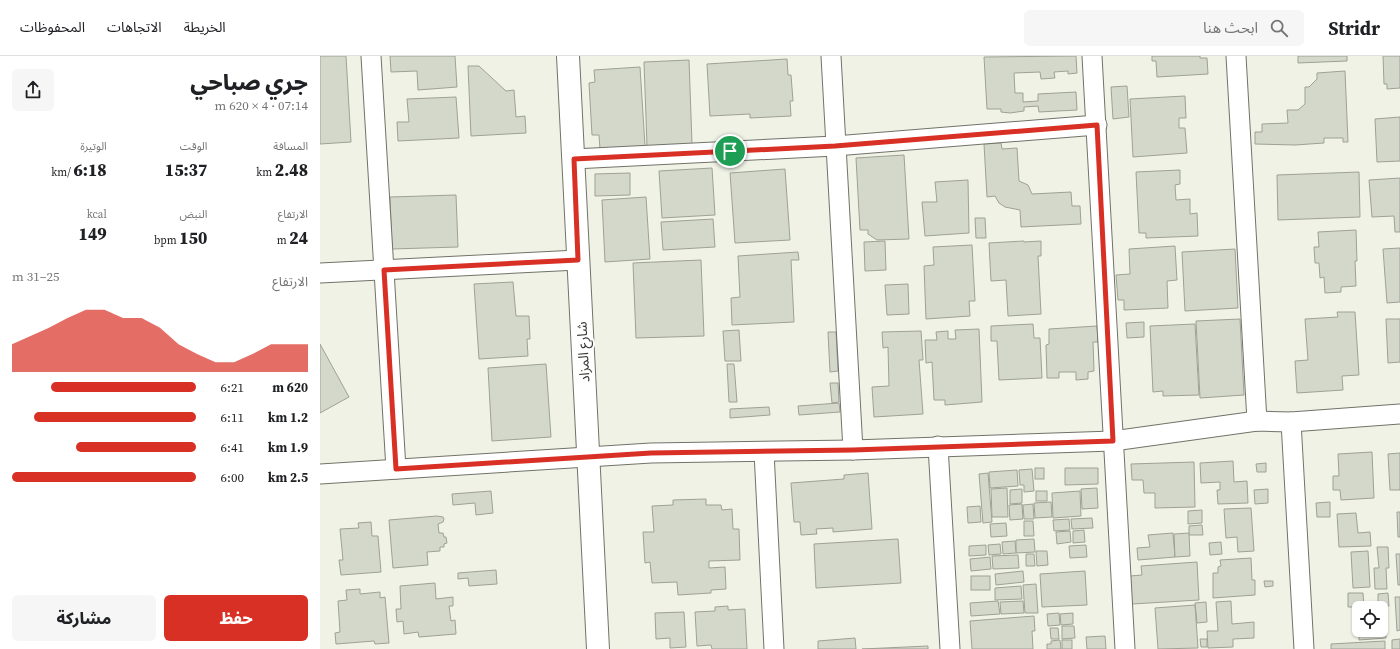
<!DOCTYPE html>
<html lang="ar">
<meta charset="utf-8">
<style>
body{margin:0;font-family:"Source Serif 4","Noto Sans Arabic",serif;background:#f6f6f6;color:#202124;direction:rtl;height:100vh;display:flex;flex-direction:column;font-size:15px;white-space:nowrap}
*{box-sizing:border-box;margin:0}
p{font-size:13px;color:#757577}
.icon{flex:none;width:22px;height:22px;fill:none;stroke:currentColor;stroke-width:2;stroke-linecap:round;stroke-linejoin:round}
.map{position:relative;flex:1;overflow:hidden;direction:ltr}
.side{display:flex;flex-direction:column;background:#fff;width:320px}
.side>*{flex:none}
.controls{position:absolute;left:1032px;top:545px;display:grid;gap:8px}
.controls a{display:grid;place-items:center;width:36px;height:36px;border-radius:6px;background:#fff;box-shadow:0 1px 3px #0004;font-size:20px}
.pin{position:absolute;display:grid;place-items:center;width:34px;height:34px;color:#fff;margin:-17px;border:2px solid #fff;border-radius:50%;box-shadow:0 1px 4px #0007}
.round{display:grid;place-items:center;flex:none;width:42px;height:42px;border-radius:6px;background:#f6f6f6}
.overview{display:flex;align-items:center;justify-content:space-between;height:68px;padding:0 12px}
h1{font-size:22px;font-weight:800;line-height:30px}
.metrics{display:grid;grid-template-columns:repeat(3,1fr);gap:6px;height:68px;padding:4px 12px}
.metrics div{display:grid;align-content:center}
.metrics b{font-size:17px;font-weight:800}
.metrics small{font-size:11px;font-weight:400}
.metrics p{font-size:11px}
.chart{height:112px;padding:8px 12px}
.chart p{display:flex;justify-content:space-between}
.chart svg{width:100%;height:72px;margin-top:4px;fill:#d93025;opacity:.7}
.button{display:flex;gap:8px;margin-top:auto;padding:8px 12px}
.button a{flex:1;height:46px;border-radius:6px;background:#d93025;color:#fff;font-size:16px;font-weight:800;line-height:46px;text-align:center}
.button a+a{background:#f6f6f6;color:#202124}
ul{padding:0 12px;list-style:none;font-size:13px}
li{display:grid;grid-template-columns:64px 48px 1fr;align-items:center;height:30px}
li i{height:10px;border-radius:5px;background:#d93025}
header{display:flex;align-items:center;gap:24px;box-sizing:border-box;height:56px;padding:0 20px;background:#fff;border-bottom:1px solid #e0e0e0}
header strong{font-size:19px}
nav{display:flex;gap:22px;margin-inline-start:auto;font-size:14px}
.search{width:280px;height:36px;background:#f6f6f6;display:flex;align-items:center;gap:10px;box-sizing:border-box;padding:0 14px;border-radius:6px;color:#757577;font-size:15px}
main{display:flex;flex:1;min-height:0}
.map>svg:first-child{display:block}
</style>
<header>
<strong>Stridr</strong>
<div class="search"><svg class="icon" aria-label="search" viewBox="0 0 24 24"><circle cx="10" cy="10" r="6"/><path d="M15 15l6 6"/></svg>ابحث هنا</div>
<nav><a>الخريطة</a><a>الاتجاهات</a><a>المحفوظات</a></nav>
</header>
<main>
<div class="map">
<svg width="1080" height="593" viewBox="0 0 1080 593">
<rect width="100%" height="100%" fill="#eff2e5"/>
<g fill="#d4d8cb" stroke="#9ea194">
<path d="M0,0H26L31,86L0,88Z"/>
<path d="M70,0H135L137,31L98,34L97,15L71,16Z"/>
<path d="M756,0L757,17L748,18V15L734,16L735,22L721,23L720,16L694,17L695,37H703V46L718,45V38L756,36L757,54L719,56L718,50L704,51V55L690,57L681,56V53H667L664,1Z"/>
<path d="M832,0H880V2H887L888,18L837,21L836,5H832Z"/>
<path d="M978,0H1027V5L978,7Z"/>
<path d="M1063,0H1080V32L1067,33V28H1064Z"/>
<path d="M467,3L468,19H471L473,45H470L471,60L430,62V58L390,60L387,8Z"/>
<path d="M369,4L372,88L327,90L324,6Z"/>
<path d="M148,10H159L186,35L194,34L196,61L205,60L206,77L151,80Z"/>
<path d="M320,11L325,90L280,93L279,79H272L269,27L275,26L274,14Z"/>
<path d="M1025,15L1028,86H1023V82H1004V87L975,89L935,88V76H942V68L968,67L967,54H978L985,48V31H989L997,23V17Z"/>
<path d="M807,30L809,61L793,63L791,31Z"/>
<path d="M865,40L866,62H859V72H865L867,97L813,101L810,43Z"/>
<path d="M136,41L139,82L78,85L77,66H89L87,43Z"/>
<path d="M1080,61V105L1057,106L1055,63Z"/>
<path d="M681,87L682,93L697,92L699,125L708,129L712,138L751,136L752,150H760L761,168L701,171L700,154L685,151L679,147L675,140L667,141L664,88Z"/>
<path d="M584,99L589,183L557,184L548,178V174H540L536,102Z"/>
<path d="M392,112L395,159L342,162L339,115Z"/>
<path d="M465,113L470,184L415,187L410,117Z"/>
<path d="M860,114V128L855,129L856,144L870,143V158L877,157L878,180L826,182V177H819L816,116Z"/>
<path d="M1039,116L1040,161L958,164L957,119Z"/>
<path d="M310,117V139L275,140V118Z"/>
<path d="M1080,122V176H1075L1074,160L1052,161L1049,124Z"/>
<path d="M648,124L649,177L605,180L602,146H617L615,126Z"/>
<path d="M136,139L138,191L72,193L70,141Z"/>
<path d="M326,141L330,203L285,206L282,144Z"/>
<path d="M655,162H665L666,182H656Z"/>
<path d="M393,163L395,191L343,194L341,166Z"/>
<path d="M1036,174L1037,205H1035L1036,230L1021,231V236L1005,237L1004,221L1000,222L999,207H995L994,191H999L998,176Z"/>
<path d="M565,185L566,214L545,215L544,186Z"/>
<path d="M704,185V186L721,185V200H718L721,258L688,260L686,224L671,225L669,187Z"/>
<path d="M652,189L655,245H649L650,260L606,263L604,210L614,209L613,191Z"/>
<path d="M855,190L857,224L847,225L848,252L804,254V244H798L796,219L810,218L809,193Z"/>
<path d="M1080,192V246L1067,247L1063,193Z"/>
<path d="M915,193L918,252L865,255L862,196Z"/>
<path d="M478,196L479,204H471L474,266L412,269L411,242L420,241L418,200Z"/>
<path d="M381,204L384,280L316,282L313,207Z"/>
<path d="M193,226L196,260H209L210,283H207L208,300L159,303L154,228Z"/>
<path d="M588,228L589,258L567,259L565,229Z"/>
<path d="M1017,256H1035L1039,319L1022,320L1023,334L977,337L975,305L988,304L985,263L1018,261Z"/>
<path d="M920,263L924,339L880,342L876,265Z"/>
<path d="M1066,263H1080V306L1068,307Z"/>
<path d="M824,266V281L807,282L806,267Z"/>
<path d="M713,268L714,282H720L722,322L679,324L677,285H671V270Z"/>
<path d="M875,268L879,339L843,340V335L833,336L830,270Z"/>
<path d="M777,270L778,286H773L774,315L768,316V323L756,324V316H739V322H727L726,289L729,288V273Z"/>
<path d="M659,273L662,346L625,349V344H614L612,306L606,307L605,284H617L616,276L628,275V283H636L635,274Z"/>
<path d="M419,274L421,305H405L403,275Z"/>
<path d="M601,275L603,304H599L603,358L554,361L552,331L569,330L568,291L563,292L562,276Z"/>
<path d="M508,276H516L518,315L510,316Z"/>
<path d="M0,288L29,341L0,357Z"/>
<path d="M226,308L231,381L172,385L168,312Z"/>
<path d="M407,308H414L417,346H409Z"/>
<path d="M510,327H518L519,346L512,347Z"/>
<path d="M519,347L520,356L479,359L478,350Z"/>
<path d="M449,351L450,359L410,362V353Z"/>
<path d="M1052,396L1054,442L1021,444L1020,434H1013V420H1019L1018,398Z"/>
<path d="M1080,397V434H1070L1068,398Z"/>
<path d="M913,405L914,426L927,425L928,447L898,448L897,434H900V426L881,427L880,407Z"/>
<path d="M874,406L875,451L835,452V437H824L823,424H812L811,408Z"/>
<path d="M946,407V416H937L936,408Z"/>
<rect x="715" y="412" width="9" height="11"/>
<path d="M745,412H778V428L745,429Z"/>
<path d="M712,413L714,435L704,436V429H700L699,414Z"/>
<path d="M697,414L698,430L670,432L669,416Z"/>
<path d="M548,417L552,473L513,476V472L496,473L497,478L481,479L480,466H474L471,427L524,423V419Z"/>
<path d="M668,417L672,466L663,467L659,418Z"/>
<path d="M687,432L688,461H672L671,433Z"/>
<path d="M777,432L778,452L762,453L761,433Z"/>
<path d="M702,433V447L690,448V434Z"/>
<path d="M948,433V447L935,448L934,434Z"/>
<path d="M171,435L173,457L156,459L155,447L133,449L132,438Z"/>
<rect x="716" y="435" width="11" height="10"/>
<path d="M760,435L761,460L733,462L732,437Z"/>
<path d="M386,443V449H401L402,454L412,453L413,473H419L420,504L389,505V512L405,511L406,533L391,534V537L358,539L357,526L332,527L330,506L325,507L323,476H334L332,450L353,449V444Z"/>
<path d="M731,446L732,461L715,462L714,447Z"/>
<path d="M1010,446V461H997L996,447Z"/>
<path d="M702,448L703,463L690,464L689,449Z"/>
<path d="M713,448L714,463H704L703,449Z"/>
<path d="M660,450L661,466L648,467L647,451Z"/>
<path d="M931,452L934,495L918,496L917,481L906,482L904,453Z"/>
<path d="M882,454V467L868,468V455Z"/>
<path d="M1077,456H1080V481H1078Z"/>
<path d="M1036,457L1038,477L1050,476L1051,490L1019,491L1017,458Z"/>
<path d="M117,460L123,461L124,463L123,466L118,468L119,477H123L124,481H126L127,487L124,488V491H120V495L107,496L108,509L73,512L69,464Z"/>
<path d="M772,462L773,472L752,473L751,463Z"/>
<path d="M749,463L750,474L734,475L733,464Z"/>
<path d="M704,465H713L714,480H704Z"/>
<path d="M51,466L52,480H58L61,516L21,519L19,504H23L20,473L39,472L38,467Z"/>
<path d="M686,467L687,480L671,481L670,468Z"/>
<path d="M882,469L883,479H869V470Z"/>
<path d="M764,474L765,486L753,487V475Z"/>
<path d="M750,475L751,486L737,488L736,476Z"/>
<path d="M853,477L855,501L818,504L817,492L830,491L828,479Z"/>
<path d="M869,477L870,500L855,501L854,478Z"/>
<path d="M578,483L581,527L496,532L494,488Z"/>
<path d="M714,483L715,496L696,497V484Z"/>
<path d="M695,485L696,497L683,498L682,486Z"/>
<path d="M901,486L902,498L890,499L889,487Z"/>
<path d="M680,488L681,498L669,499L668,489Z"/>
<path d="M666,489V499L649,500V490Z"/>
<path d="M766,489L767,501L750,502L749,490Z"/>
<path d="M1057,491H1068L1069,512H1066L1067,533H1055L1054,512H1059Z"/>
<path d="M716,495H727L728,509L717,510Z"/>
<path d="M1048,495L1050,531L1033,532L1031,496Z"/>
<path d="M706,498H714L715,510H706Z"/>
<path d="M1076,498H1080V529H1078Z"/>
<path d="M698,499L699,512L673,513L672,500Z"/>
<path d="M670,501L671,513L651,515L650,503Z"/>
<path d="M931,502L932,524H935V539L893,542V517H898V511L901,510L900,504Z"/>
<path d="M877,506L879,544L812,548L810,520L822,519L821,510Z"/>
<path d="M176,514L177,528L149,530L148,522L138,523V517Z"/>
<path d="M703,515L704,526L676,529L675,518Z"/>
<path d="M765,515L767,549L722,551L720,518Z"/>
<rect x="651" y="520" width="19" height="14"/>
<path d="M944,525H953V530L945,531Z"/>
<path d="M115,527L116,543L133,541V550H129L131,565L135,564L136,578L99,581L98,576L84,578L83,565L77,566L76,553H81L80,530Z"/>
<path d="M716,528L718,557H705L703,529Z"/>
<path d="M701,530L702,543L675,544V532Z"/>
<path d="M40,533V538L60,536V542L65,541L69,587L55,588L54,585L16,588L15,577L20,576L18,545L27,544L26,534Z"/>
<path d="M1028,537H1043L1044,551H1028Z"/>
<path d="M1068,537L1069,550L1058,551V538Z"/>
<path d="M1075,541H1080V574L1077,575Z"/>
<path d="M678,545L680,558L651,560L650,547Z"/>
<path d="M703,545L704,557L681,558L680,546Z"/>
<path d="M911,545L912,568L934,566V582L913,583V591L888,592L887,575H898L896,546Z"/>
<path d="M886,546L887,566L877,567L875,547Z"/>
<path d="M875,549L878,592L838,593L835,552Z"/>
<path d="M408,550V554L425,553L427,593H392L391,589L377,590L375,556L395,555V551Z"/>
<path d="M364,556L366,591L350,592V582L336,583L335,557Z"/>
<path d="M739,557L740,569L728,570L727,558Z"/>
<path d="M753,557V568L741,569L740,558Z"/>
<path d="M714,560L715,575H712L713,593H652L650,565Z"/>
<path d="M1061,568H1065L1066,582L1039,584V569V574H1061Z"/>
<path d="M742,570H754L755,582L742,583Z"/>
<path d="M730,572H738L739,583H731Z"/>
<path d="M785,580L786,593H767L766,581Z"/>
<path d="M535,582L536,593H498V585Z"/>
<path d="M880,583H887V591H881Z"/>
<path d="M1080,583V593H1072V584Z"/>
<path d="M740,584L741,593H727V588H731V585Z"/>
<rect x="742" y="584" width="10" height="9"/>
<path d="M1065,585V593H1011V588Z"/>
<path d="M608,590V593H542Z"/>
</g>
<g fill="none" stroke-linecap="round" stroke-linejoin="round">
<defs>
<g id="minor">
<path d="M51,0L76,413"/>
<path d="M511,0L533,394"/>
<path d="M772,0L805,593"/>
<path d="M916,0L937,365"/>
<path d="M253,103L515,90L777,69"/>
<path d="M0,217L258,204"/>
<path d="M971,366L984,593"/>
<path d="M618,390L630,593"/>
<path d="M444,396L454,593"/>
<path d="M0,418L331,397L533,394L793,385L937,365L971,366L1080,358"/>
</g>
<path id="tertiary" d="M248,0L278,593"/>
</defs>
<use href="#minor" stroke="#717368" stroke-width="21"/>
<use href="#tertiary" stroke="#717368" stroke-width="24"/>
<use href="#minor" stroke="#fff" stroke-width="19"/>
<use href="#tertiary" stroke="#fff" stroke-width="22"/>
</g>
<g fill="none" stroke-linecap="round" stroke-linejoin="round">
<defs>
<path id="route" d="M777,69L793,385L533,394L331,397L76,413L64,214L258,204L254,103L515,90Z"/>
</defs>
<use href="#route" stroke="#fff" stroke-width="8"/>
<use href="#route" stroke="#d93025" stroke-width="5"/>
</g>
<g text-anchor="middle" stroke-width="4" stroke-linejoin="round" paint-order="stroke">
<g font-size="14" fill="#393a35" stroke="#fff">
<text transform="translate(263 296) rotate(-93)" y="5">شارع المزاد</text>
</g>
</g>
</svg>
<div class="controls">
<a><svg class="icon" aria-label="locate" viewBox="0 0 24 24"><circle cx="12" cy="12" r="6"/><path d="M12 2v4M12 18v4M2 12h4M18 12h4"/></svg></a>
</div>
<div class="pin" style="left:410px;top:95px;background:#1e9e55"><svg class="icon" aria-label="arrive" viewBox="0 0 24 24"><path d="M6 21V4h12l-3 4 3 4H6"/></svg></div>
</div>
<section class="side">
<div class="overview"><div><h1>جري صباحي</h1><p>07:14 · 4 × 620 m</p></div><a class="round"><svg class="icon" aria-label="share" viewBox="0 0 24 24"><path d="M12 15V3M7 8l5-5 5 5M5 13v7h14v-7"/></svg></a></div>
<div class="metrics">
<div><p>المسافة</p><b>2.48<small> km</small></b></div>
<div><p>الوقت</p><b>15:37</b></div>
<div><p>الوتيرة</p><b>6:18<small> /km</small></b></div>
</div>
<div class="metrics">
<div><p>الارتفاع</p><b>24<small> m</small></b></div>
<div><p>النبض</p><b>150<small> bpm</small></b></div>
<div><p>kcal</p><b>149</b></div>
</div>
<div class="chart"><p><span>الارتفاع</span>25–31 m</p>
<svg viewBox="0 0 160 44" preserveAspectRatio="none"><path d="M0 44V27L10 22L20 17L30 11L40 6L50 6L60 11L70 11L80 17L90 27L100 33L110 38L120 38L130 33L140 27L150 27L160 27V44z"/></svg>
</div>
<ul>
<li><b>620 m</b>6:21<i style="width:79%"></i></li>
<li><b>1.2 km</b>6:11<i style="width:88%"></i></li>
<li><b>1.9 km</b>6:41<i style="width:65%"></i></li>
<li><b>2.5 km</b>6:00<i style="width:100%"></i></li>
</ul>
<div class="button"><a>حفظ</a><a>مشاركة</a></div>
</section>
</main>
